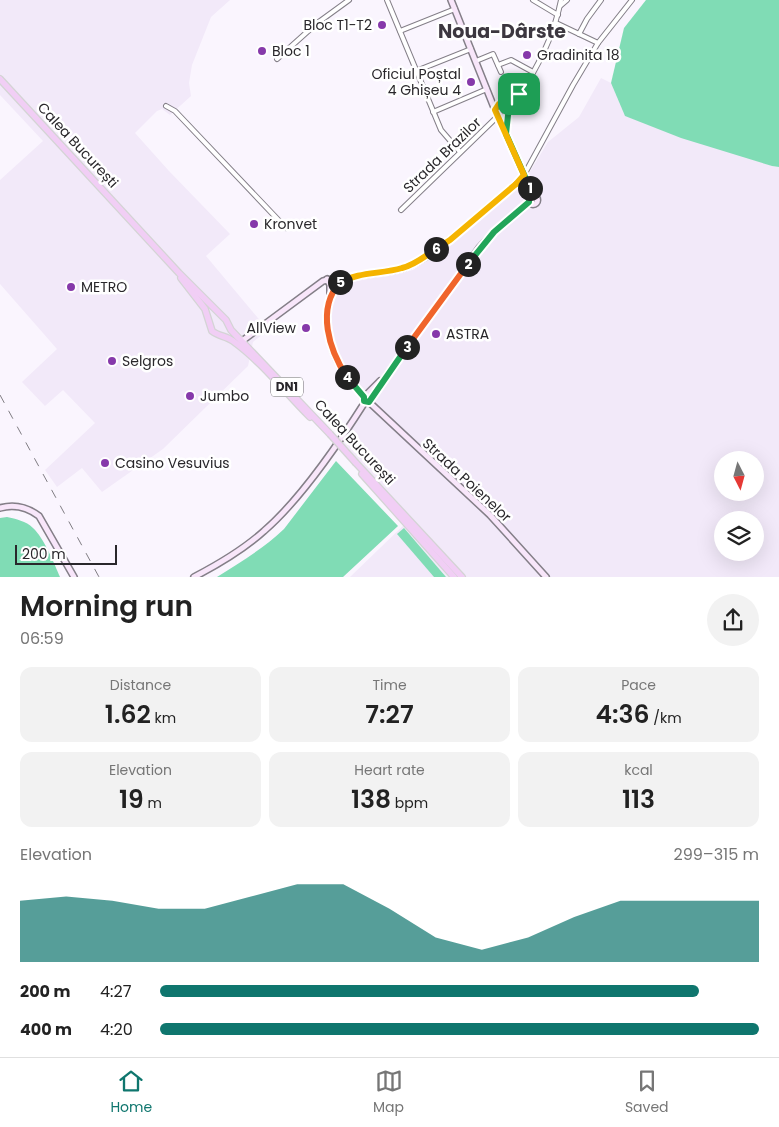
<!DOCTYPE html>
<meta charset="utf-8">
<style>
body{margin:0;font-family:Poppins,sans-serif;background:#f2f2f2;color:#222;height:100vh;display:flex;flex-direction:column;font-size:19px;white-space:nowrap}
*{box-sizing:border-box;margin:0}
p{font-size:16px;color:#767676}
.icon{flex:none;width:28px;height:28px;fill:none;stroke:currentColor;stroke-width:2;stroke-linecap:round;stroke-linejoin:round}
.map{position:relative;height:577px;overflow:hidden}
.details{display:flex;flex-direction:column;background:#fff;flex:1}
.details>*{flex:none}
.needle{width:32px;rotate:174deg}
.fabs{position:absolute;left:714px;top:451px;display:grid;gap:10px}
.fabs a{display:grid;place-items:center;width:50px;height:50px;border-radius:50%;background:#fff;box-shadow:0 5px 20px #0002;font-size:25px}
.scale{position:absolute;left:15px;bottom:12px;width:102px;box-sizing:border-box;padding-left:5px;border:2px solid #29272b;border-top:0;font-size:14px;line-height:18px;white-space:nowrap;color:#29272b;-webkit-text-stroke:4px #fff;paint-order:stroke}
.pin{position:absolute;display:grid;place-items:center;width:42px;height:42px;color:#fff;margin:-21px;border-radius:10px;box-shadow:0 2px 8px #0006}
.km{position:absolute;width:25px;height:25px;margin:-12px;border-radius:50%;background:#222;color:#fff;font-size:14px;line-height:25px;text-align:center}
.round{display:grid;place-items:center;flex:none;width:52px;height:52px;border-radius:26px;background:#f2f2f2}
.summary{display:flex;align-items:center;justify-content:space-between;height:85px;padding:0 20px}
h1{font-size:28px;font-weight:600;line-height:38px}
.metrics{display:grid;grid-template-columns:repeat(3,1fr);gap:8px;height:85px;padding:5px 20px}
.metrics div{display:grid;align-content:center;border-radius:12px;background:#f2f2f2;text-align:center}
.metrics b{font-size:25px;font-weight:600}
.metrics small{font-size:14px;font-weight:400}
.metrics p{font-size:14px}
.chart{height:140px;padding:10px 20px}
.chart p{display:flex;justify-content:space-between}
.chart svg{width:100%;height:90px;margin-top:5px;fill:#0f766e;opacity:.7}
ul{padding:0 20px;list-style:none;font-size:16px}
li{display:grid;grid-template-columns:80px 60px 1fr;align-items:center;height:38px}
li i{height:12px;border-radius:6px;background:#0f766e}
.menu{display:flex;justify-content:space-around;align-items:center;height:70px;border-top:1px solid #e0e0e0;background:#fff;font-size:14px;color:#767676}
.menu a{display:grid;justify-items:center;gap:2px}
.menu .on{color:#0f766e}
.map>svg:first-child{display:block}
</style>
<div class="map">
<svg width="779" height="577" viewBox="0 0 779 577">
<rect width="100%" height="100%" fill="#faf5fe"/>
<g fill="#f2e9f9" fill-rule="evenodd">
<path d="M0,0H230L211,17L192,65L189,83L191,96L170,115L162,109L157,111L135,133L169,171L230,234L206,256L268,330L253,342L248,366L163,449L102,492L82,468L57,487L45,470L95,423L63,390L45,406L22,382L57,349L0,284V180L43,141L0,95Z"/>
<path d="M601,78L611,83L625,116L772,166L779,167V577H350L410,519L340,446L368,405L362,398L337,357L330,333L332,298L339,289L347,283L413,270L460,236L528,175L548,142L579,117ZM722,460H755V492H722ZM722,520H755V552H722Z"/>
</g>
<g fill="#80dcb5">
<path d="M646,0H779V167L772,166L681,138L625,116L611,83L624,28Z"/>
<path d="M336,461L398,526L343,577H217C241,562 264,548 284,529Z"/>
<path d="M7,517C16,519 26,521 33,528C44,538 54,563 60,577H0V518Z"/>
<path d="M404,528L446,577H434L397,534Z"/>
</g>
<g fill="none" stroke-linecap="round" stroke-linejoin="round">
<defs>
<g id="street">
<path d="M387,0L441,130L460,152"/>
<path d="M533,0L558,15"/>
<path d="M560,6L567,0"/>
<path d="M556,23L598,43"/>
<path d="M400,31L455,9"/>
<path d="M579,34L587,19L601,0"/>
<path d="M277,59L316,24L349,0"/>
<path d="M476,61L493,54L501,72"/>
<path d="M498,65L511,60L533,72"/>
<path d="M416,71L471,49"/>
<path d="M502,103L515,97"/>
<path d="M166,106L175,111L286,228"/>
<path d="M509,108C512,98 522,92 527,83C543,57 555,30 561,0"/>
<path d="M433,112L487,89"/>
<path d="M524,175L573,85L598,43L632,0"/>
<path d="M401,210L498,116"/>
</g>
<g id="secondary">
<path d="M451,0L495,110"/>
<path d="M499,116H505L508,113L509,108L506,105L499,104L496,107V112L499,116L532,196"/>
<path d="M524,175C514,187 499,197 487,208C464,227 432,258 404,268C387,274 353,273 341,282C330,290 327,308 327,320C328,343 336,363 349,380C355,387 363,393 364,401L369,402L490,515L546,577"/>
<circle cx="533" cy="200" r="4.5"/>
<path d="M327,279L330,285V296"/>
<path d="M242,341L323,281L333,279L340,282"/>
<path d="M366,395L380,381"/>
<path d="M371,399L389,372L479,248L494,232L529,202"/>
<path d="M0,508C14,504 27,507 39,516L74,577"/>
<path d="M194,577C219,564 243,550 264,531C301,499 339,443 365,402"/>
</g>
<g id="primary">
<path d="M0,79L179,273L226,320L231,330L330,434"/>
<path d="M181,278L205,309L212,331C218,336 226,336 233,341C262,362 285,392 310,417"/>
<path d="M356,463L462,577"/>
<path d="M362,474L454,577"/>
</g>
</defs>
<use href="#street" stroke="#847f88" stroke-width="6"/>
<use href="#secondary" stroke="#847f88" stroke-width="8"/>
<use href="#primary" stroke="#d4d4d5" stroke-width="8"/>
<use href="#street" stroke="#fff" stroke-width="4"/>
<use href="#secondary" stroke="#f8e6fa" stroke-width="5"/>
<use href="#primary" stroke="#f1cef5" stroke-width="5.5"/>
<path stroke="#807d83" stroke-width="1" stroke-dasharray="9 9" stroke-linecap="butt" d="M0,395L99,577"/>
<defs>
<path id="primary-bridge" d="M330,434L356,463"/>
</defs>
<use href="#primary-bridge" stroke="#d4d4d5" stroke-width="8" stroke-linecap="butt"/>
<use href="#primary-bridge" stroke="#f1cef5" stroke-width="5.5"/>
</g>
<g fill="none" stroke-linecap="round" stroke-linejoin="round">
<defs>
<path id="split-1" d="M519,94L509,106L506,134L530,188"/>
<path id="split-2" d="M468,264L494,232L529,202V198L532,196L530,188"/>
<path id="split-3" d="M407,347L468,264"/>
<path id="split-4" d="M347,377L364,397V401L369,402L407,347"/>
<path id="split-5" d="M340,282C316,309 329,350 347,377"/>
<path id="split-6" d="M340,282C359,272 382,274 402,268C415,265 425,256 436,249"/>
<path id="split-7" d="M436,249L450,240L516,184"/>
<path id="split-8" d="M516,184L524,175L495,110L499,104L519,94"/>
</defs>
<use href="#split-1" stroke="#fff" stroke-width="10"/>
<use href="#split-2" stroke="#fff" stroke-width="10"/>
<use href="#split-3" stroke="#fff" stroke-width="10"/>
<use href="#split-4" stroke="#fff" stroke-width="10"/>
<use href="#split-5" stroke="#fff" stroke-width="10"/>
<use href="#split-6" stroke="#fff" stroke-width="10"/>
<use href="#split-7" stroke="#fff" stroke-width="10"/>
<use href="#split-8" stroke="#fff" stroke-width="10"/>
<use href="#split-1" stroke="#22a559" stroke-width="6"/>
<use href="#split-2" stroke="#22a559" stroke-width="6"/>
<use href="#split-3" stroke="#f0652b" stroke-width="6"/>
<use href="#split-4" stroke="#22a559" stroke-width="6"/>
<use href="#split-5" stroke="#f0652b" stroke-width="6"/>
<use href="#split-6" stroke="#f5b400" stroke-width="6"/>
<use href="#split-7" stroke="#f5b400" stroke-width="6"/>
<use href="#split-8" stroke="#f5b400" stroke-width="6"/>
</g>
<g fill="#8639aa" stroke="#fff" stroke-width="2">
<circle cx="382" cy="25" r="5"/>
<circle cx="262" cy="51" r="5"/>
<circle cx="527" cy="55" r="5"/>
<circle cx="471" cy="82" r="5"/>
<circle cx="254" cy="224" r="5"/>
<circle cx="71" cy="287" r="5"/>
<circle cx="306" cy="328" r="5"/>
<circle cx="436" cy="334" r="5"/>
<circle cx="112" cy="361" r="5"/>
<circle cx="190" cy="396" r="5"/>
<circle cx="105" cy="463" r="5"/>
</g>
<g text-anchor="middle" stroke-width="5" stroke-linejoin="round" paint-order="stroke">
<rect fill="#fff" stroke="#69686b" stroke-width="1" x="271" y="377.5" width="32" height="19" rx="4"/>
<g font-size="12" font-weight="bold" fill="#29272b">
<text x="287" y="391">DN1</text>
</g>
<g font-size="14" fill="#29272b" stroke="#fff" text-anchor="start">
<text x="372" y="30" text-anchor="end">Bloc T1-T2</text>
<text x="272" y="56">Bloc 1</text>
<text x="537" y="60">Gradinita 18</text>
<text x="461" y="79" text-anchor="end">Oficiul Poștal<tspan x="461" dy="16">4 Ghișeu 4</tspan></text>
<text x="264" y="229">Kronvet</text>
<text x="81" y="292">METRO</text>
<text x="296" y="333" text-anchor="end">AllView</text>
<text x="446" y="339">ASTRA</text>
<text x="122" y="366">Selgros</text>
<text x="200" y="401">Jumbo</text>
<text x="115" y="468">Casino Vesuvius</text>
</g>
<g font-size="14" fill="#29272b" stroke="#fff">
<text transform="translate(78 145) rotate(47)" y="5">Calea București</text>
<text transform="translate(442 155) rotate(-44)" y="5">Strada Brazilor</text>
<text transform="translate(355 442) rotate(47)" y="5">Calea București</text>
<text transform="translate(467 480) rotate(43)" y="5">Strada Poienelor</text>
</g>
<g font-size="19" font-weight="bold" fill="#3c373f" stroke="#fff">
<text x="502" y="38">Noua-Dârste</text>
</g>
</g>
</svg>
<div class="fabs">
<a><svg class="needle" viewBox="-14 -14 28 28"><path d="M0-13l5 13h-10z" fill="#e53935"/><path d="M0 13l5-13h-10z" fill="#767676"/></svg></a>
<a><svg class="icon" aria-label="layers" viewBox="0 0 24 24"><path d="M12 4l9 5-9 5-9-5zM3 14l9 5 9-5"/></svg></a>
</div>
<div class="scale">200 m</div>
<div class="pin" style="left:519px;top:94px;background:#1e9e55"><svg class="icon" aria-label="arrive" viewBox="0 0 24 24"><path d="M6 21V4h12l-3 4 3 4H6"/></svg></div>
<b class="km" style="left:530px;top:188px">1</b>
<b class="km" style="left:468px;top:264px">2</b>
<b class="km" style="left:407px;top:347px">3</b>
<b class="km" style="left:347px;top:377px">4</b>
<b class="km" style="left:340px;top:282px">5</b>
<b class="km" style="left:436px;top:249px">6</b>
</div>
<section class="details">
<div class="summary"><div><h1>Morning run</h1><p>06:59</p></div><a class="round"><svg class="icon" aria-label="share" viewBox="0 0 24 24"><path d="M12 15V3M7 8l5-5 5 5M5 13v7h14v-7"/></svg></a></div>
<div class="metrics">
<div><p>Distance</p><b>1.62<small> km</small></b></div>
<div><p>Time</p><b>7:27</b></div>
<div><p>Pace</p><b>4:36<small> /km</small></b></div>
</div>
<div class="metrics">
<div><p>Elevation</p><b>19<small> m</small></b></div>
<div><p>Heart rate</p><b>138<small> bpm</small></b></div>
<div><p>kcal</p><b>113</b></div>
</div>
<div class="chart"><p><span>Elevation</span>299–315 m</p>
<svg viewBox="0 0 160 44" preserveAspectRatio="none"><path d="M0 44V14L10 12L20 14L30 18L40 18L50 12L60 6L70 6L80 18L90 32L100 38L110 32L120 22L130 14L140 14L150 14L160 14V44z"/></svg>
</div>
<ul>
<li><b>200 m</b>4:27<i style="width:90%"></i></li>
<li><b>400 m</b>4:20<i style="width:100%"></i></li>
</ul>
</section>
<nav class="menu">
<a class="on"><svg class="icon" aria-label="home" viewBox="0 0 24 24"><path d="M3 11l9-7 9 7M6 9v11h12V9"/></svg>Home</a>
<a><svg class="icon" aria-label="map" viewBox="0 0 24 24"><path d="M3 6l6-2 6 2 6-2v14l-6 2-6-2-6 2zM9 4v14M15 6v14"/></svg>Map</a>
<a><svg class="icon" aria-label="saved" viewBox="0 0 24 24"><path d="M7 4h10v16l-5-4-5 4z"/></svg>Saved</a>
</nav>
